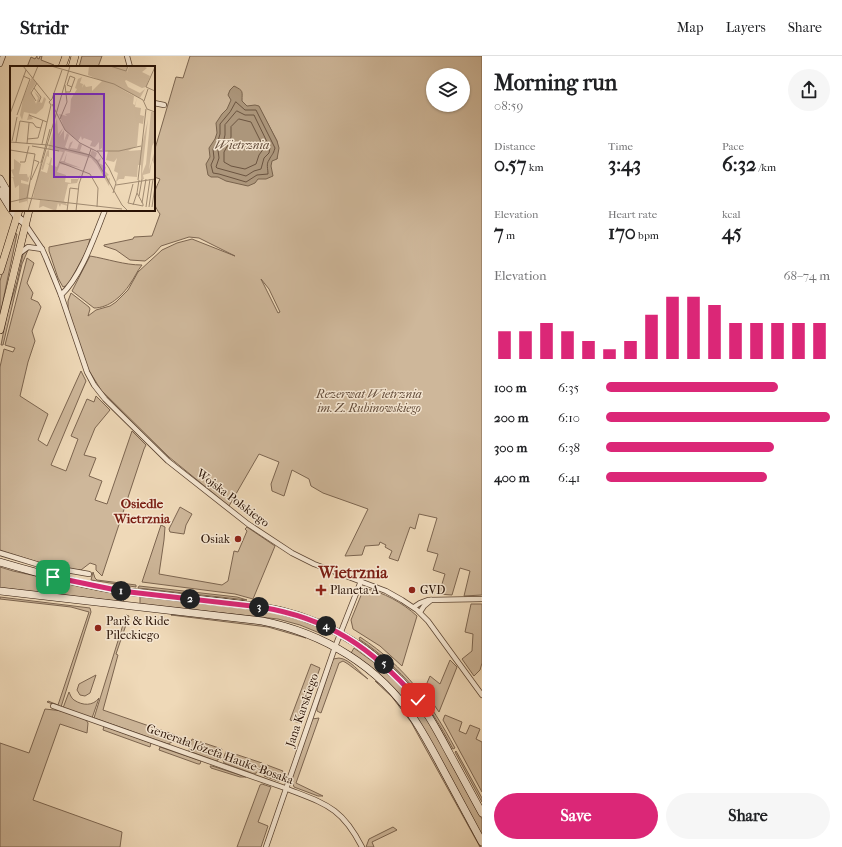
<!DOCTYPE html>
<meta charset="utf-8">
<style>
body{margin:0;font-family:"IM FELL French Canon",serif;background:#f6f6f6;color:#202124;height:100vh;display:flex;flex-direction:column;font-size:15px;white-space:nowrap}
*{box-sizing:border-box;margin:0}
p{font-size:13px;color:#757577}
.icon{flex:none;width:22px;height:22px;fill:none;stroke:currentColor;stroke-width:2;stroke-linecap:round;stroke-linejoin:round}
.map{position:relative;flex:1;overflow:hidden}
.side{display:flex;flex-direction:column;background:#fff;width:360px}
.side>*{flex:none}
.tools{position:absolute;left:426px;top:12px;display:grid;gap:8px}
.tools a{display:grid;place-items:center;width:44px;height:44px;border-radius:50%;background:#fff;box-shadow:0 1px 3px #0004;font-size:20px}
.pin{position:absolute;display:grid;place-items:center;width:34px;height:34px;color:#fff;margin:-17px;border-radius:8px;box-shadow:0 2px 6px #0006}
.km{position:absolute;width:20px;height:20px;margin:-10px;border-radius:50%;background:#222;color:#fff;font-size:11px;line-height:20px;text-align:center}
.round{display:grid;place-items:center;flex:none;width:42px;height:42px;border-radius:21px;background:#f6f6f6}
.headline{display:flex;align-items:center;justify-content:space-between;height:68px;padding:0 12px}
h1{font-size:22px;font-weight:700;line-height:30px}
.metrics{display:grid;grid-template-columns:repeat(3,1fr);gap:6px;height:68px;padding:4px 12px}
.metrics div{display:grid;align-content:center}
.metrics b{font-size:20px;font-weight:700}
.metrics small{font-size:11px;font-weight:400}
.metrics p{font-size:11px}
.chart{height:112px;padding:8px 12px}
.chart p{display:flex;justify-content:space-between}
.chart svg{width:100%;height:72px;margin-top:4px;stroke:#db2777;stroke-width:6}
.cta{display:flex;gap:8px;margin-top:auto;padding:8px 12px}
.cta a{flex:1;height:46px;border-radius:24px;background:#db2777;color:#fff;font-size:16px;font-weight:700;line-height:46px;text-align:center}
.cta a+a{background:#f6f6f6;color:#202124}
ul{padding:0 12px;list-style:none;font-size:13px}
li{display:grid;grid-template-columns:64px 48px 1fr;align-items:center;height:30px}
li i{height:10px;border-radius:5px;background:#db2777}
header{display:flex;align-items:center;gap:24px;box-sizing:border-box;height:56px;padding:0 20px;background:#fff;border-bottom:1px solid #e0e0e0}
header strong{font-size:19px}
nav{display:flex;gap:22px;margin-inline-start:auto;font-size:14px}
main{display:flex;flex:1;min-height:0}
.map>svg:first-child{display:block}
</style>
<header>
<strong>Stridr</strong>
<nav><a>Map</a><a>Layers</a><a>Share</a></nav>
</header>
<main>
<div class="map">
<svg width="482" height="791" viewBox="0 0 482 791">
<rect width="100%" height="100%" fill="#efd9b8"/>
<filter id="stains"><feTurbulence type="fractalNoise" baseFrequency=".005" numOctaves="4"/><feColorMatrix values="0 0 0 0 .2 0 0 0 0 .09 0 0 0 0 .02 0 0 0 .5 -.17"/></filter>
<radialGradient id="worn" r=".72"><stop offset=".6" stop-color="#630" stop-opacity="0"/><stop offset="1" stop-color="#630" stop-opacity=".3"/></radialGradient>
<g fill="#ceb79a" stroke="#7c6550" fill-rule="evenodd">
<path d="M37,0V2L39,3L40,0H42L41,4L54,9V11H27L31,1L35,3Z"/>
<path d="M82,0H102L98,11H79Z"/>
<path d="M190,0H482V539L464,540L470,515L460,512L452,539L439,538L445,518L433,514L438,498L427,495L437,462L419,458L415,473L410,471L398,505L389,502L392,495L385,491L386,489L380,486L379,489L365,490L362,499L345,500L368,453L323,437L311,430L309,423L292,414L284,440L272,435L271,428L279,406L259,398L229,450L169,401L101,334L88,313L68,254V245L71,237L89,251L90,253L88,260L96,254L110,250L116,246L128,234L138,216L162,194L177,187L192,183L235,200L199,182L189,181L161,190L154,198L145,205L130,204L116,194L104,190V189L133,183L134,181L152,180L160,158C150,145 154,136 160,123L154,121V96L176,21L183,22ZM433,19H463V49H433ZM259,51L277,85V103ZM261,223L269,233L280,256L278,257Z"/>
<path d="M14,177L17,178L0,259V225Z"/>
<path d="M90,183L87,194L68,229L63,231L58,222L49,195V191Z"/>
<path d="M28,194L22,208L3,289H1L7,258L17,226L23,198Z"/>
<path d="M90,200C108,203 124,209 142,209C137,215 135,221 130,228C122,240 109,252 94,252L72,235Z"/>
<path d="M27,202L34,207L27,227L33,237L31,243L38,246L41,251L32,275L35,285L28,306L20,340L48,358L38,384L47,390L81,315L86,325L51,409L66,415L78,383L71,380L87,343L94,346L96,340L110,354L95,372L84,399L96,402L89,420L102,425L95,444L107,448L132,375L146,389L144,393L102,520L96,514V509L90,507L81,514H77L47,509L0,494V311L4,293L13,296L15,292L5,289Z"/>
<path d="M180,451L192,458L186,469L184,478L170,476L169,473Z"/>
<path d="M161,469L165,471L164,484L159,518L222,529L228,525L234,495L238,496L247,475L245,473L247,471L275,490L253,543L235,538L142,526Z"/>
<path d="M0,511L13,515L118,538L122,540L124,546L0,532Z"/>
<path d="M93,516L95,522L97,524L136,529V531L91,524Z"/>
<path d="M139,530L237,541L247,544L138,532Z"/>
<path d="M364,532C383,536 403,547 417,560L402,610L380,590L353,573L351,564Z"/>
<path d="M143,533L245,545L249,547L141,534Z"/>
<path d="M140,540L261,554L291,560L324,573L322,578L300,569L278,563L140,548Z"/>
<path d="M0,541L90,552L91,556L61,651L47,646L48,645L58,649L89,556L71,551L0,543Z"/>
<path d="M471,548H482V607L480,614L474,620L462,603L472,595L473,578L465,576Z"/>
<path d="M177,558L261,568L286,573L306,582L268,571L171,559Z"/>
<path d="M126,559L129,560L116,598L118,599L103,654L175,679L172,686L168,688L94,662Z"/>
<path d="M360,581C406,611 430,646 455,692L453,693C429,648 403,612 359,583Z"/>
<path d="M359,584C402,613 428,648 452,694H451L405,625L384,604L358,585Z"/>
<path d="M354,592L372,605L404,632L422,654L436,678L482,763V780L419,666L351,597Z"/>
<path d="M339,602C350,603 360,617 368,623L348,608L343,605L339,607L321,657L317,655V652L331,609L333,603Z"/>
<path d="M450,604L457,611L439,656L424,634L430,620L440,628Z"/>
<path d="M311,608L320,612L300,667L290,664Z"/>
<path d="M96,619L90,637L85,640L80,639L77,634L79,628Z"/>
<path d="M375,625L382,629L405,655L421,679L481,791H480L411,666L392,641Z"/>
<path d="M69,636C70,638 71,642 74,644C83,650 93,650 99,642L92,662L63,652Z"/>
<path d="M45,653L63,655L86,664L88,667L87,677L60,668L33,744L122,776L120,791H0V687L29,697Z"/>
<path d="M445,659L462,666L459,675L466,678L470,669L480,673L476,683L482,686V736L443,664Z"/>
<path d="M319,662L296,727L323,740H318L294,731L291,722L312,663Z"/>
<path d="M104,670L151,687L150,691L103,674Z"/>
<path d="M192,683L222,693L218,704L216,705L189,695Z"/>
<path d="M160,691L201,705L200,708H198L159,694Z"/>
<path d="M226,695L262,707L258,716L254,718L224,707L223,704Z"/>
<path d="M456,695L482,742V746L455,696Z"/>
<path d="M267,709L283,715L280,725H278L264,720Z"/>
<path d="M210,710H212L246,721H240L211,712Z"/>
<path d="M262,728L271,731L258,766L268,770L261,791H237L260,729Z"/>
<path d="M393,771L397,774L372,786L374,791H366L369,783Z"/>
</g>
<path fill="#ac967b" stroke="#78624c" d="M234,30C244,35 242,35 242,45L247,50L255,49L259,50L277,85L279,92L277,103L272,105L271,110L273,120L266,123H258L255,127L248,130L226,125L218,121H211L208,119L206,108L210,101L209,92L215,83L217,77L216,67L222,58L227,53L231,44L228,39L230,34Z"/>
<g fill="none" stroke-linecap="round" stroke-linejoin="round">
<g stroke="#6b5440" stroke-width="1">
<path d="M236,46L245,54H256L275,92C273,99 272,98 269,104C266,108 268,113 268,118L257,119L246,126L219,118L213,117L211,109L214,102L213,93L218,85L220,78V68L230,56Z"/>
<path d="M237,55L245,59H254L270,92L269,97L264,102L261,113L254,115L246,120L217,112L216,111L219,102L218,94L223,87L225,79V69Z"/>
<path d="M239,63L251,66L264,92L259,99L256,108L245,113L231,110L224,106V96L228,89L231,81V71Z"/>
</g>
<defs>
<g id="street">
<path d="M127,0L130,11"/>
<path d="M0,8L3,0"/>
<path d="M154,47L164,49"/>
<path d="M25,168L42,193L46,202L61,239L87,316L94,329L105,343L168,405L248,468L292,497L314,508L386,535L402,544L417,554L428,565L482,639"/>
<path d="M20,197L28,191L42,193"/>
<path d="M61,239C81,221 95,179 105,154"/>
<path d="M0,497L43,510L89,518"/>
<path d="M414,551L420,547L428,544L482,543"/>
<path d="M420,556L424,550L431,544"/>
<path d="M53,650L285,732C325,748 341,750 362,791"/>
<path d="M266,791L335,591L361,525"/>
</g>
<g id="secondary">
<path d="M0,123L11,142"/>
<path d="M0,135L11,153"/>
<path d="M12,154L17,161L25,167"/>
<path d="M0,506C41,518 81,529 123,535C156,539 189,543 222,546C242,549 262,550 282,555C336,568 381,600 416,642C428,657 437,674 446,691C458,713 470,735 482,757"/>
<path d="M0,535L262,565C323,577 379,610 414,663C424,678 432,693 440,708C454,734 468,760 482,786"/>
</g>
<g id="primary">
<path d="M62,11L66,0"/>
<path d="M72,11L75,0"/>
<path d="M0,215L19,154"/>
<path d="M0,274L29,154"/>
</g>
</defs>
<use href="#street" stroke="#5b4432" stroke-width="6"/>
<use href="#secondary" stroke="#2a1306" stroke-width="8"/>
<use href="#primary" stroke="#2a1306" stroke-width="8"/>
<use href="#street" stroke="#f5e6d1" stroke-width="4.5"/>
<use href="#secondary" stroke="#f5e6d1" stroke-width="7"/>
<use href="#primary" stroke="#efd9b8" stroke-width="7"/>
</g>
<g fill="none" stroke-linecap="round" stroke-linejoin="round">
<defs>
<path id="route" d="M53,521L121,535L260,551C329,562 372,592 418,644"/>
</defs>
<use href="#route" stroke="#fff" stroke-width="8"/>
<use href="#route" stroke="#db2777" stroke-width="5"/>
</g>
<g fill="#8f2418" stroke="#f5e6d1" stroke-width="1.5">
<circle cx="238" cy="483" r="4"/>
<path d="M319 528h4v4h4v4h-4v4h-4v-4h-4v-4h4z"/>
<circle cx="412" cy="534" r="4"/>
<circle cx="98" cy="572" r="4"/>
</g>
<g text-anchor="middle" stroke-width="3" stroke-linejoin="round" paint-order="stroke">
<g font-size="12" font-style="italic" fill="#634c3a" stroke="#f5e6d1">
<text x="242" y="93">Wietrznia</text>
<text x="369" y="342">Rezerwat Wietrznia<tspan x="369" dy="14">im. Z. Rubinowskiego</tspan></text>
</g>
<g font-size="12" fill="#2a1306" stroke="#f5e6d1">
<text transform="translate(233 442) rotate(37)" y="4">Wojska Polskiego</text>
<text transform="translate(302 654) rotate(-71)" y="4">Jana Karskiego</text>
<text transform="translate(220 698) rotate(20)" y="4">Generała Józefa Hauke-Bosaka</text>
</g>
<g font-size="12" fill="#2a1306" stroke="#f5e6d1" text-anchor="start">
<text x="230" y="487" text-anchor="end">Osiak</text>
<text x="330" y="538">Planeta A</text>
<text x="420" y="538">GVD</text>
<text x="106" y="569">Park &amp; Ride<tspan x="106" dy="14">Pileckiego</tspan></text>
</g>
<g font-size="13" font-weight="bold" fill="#7a1f14" stroke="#f5e6d1">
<text x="142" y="452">Osiedle<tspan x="142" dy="15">Wietrznia</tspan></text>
</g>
<g font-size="16" font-weight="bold" fill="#7a1f14" stroke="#f5e6d1">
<text x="353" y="522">Wietrznia</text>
</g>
</g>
<g transform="translate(10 10)">
<rect width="145" height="145" fill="#efd9b8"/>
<path d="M79,0H118L117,7L119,0H133L137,2L132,6L140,10L136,21L132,22L116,14L115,15L118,21L130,27L135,23L130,32L109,22L124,30L123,38L125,39L127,31L125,41L131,42L130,49L134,50L133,58L129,57L127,80L118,85L131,84L138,53L132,108L136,98L141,46H144L145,75L142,80L139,104L145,84V100L142,94L140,107L133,109L134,113H131V99H128L127,111L115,110L114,113H109L106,116L108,107L104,105L107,92L104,96L96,94L98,85L92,84V82L89,84V76L85,81L80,80L82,75L74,72L72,74L71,70L68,75L55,64L49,48L57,50L55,48L60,47L61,33L67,23L65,22L68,13L72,11L70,17L73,18L72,22L74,18L76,21L82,20V25L92,15L78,9ZM22,11L26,17L21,25L26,38L28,32L24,25L30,31L29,36L32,37L34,31L36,33L33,42L26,48L19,47L23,53L17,54L19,47L14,46L12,54L10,49L13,33ZM47,52L48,68L53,62L49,71L54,64V75L57,67L59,69L55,81L58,83L60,77L63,75L60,82L67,83L69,77L72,79L70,85L80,89L82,84L87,87L85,92L88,94L91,92L89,97L96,101L95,105L99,109L97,110L98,113L100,112L99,120L104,129L87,99L81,92L55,85L51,95H54L57,86L55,96L71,102L50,98L47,106L56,109L55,116L61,117V113H68L72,104L67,117L58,118L54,135L58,140L51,138L50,141L48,137L46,145L33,140L29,142L30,134L47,136L23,132L31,94V105L37,107L39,99L36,97L39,98L41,92L37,90L33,104L31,103L37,85L39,84V91L42,92L41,99L47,101L53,86L42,84L54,85L38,83ZM4,93L11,98L9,108H17L18,112L20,109L18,116L11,114V117L20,119L17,139V135L9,137V119L5,122L3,112H0L4,111L1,104L4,103Z" fill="#ceb79a"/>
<path fill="none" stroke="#a08a71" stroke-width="1" d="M13,0L41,35M41,0L104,18L133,34L137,43L145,46M100,0L116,5L118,0M145,1L136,21L145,25M23,12L28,0M24,22L31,31L29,36M56,26H60L65,12L60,10L57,19L62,21M26,35L21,27L27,17M134,35L138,23M42,38L55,64L70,77L88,86L99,102L106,117L103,127M0,48L16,4M7,49L20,13L13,10M19,49L37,56M50,53L57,36L55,19M17,73L28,72L33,54M2,75L7,51M0,76L38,79L80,89L87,95L112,139L118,145M6,76L10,55L23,57L26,61L31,62M17,78L19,57M32,78L41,39L39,36L42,33L52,4M22,80L49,85M0,84L25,88L17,132M87,85H109L131,80M10,96H15L19,80M49,96L80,108L88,122L87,141M31,97L40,63M21,114L29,96L24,94M128,114L136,43M129,114L127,127L133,138M123,118L118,137L133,140V138M106,119L145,113M129,130L132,113M17,132L112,143M0,136L17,132M132,137L136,113M123,139L127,127M136,141L140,113M139,141L143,113M142,141L145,120M18,145L60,0M57,145L60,122L68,123M66,145L69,118L81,83"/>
<path fill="#7b2cbf" fill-opacity="0.15" stroke="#7b2cbf" stroke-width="2" d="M44,28H94V111H44Z"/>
<rect width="145" height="145" fill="none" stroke="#2a1306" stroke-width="2"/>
</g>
<rect width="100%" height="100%" filter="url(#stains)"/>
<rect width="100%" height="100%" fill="url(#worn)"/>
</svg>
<div class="tools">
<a><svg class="icon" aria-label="layers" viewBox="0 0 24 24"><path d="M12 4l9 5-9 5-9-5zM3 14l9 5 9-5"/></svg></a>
</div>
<div class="pin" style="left:53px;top:521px;background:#1e9e55"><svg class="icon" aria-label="arrive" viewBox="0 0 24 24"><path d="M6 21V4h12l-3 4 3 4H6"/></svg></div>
<div class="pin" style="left:418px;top:644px;background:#d93025"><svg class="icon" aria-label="check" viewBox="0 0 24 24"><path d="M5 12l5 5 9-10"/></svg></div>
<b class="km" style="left:121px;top:535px">1</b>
<b class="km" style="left:190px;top:543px">2</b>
<b class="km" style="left:259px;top:551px">3</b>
<b class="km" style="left:326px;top:570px">4</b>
<b class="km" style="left:384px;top:608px">5</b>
</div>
<section class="side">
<div class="headline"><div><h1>Morning run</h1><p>08:59</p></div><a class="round"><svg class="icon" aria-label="share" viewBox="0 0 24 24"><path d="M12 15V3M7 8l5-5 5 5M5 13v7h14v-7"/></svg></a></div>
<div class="metrics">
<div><p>Distance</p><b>0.57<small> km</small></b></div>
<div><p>Time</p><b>3:43</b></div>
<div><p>Pace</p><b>6:32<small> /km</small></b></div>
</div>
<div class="metrics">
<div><p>Elevation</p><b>7<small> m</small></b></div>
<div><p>Heart rate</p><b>170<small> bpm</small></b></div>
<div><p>kcal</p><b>45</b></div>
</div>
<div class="chart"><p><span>Elevation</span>68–74 m</p>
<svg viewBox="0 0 160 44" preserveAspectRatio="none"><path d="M5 44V27M15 44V27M25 44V22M35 44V27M45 44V33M55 44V38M65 44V33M75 44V17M85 44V6M95 44V6M105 44V11M115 44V22M125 44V22M135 44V22M145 44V22M155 44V22"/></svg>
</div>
<ul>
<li><b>100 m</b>6:35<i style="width:77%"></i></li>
<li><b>200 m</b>6:10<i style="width:100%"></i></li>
<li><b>300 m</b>6:38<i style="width:75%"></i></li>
<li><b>400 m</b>6:41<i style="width:72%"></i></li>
</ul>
<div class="cta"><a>Save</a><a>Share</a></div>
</section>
</main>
